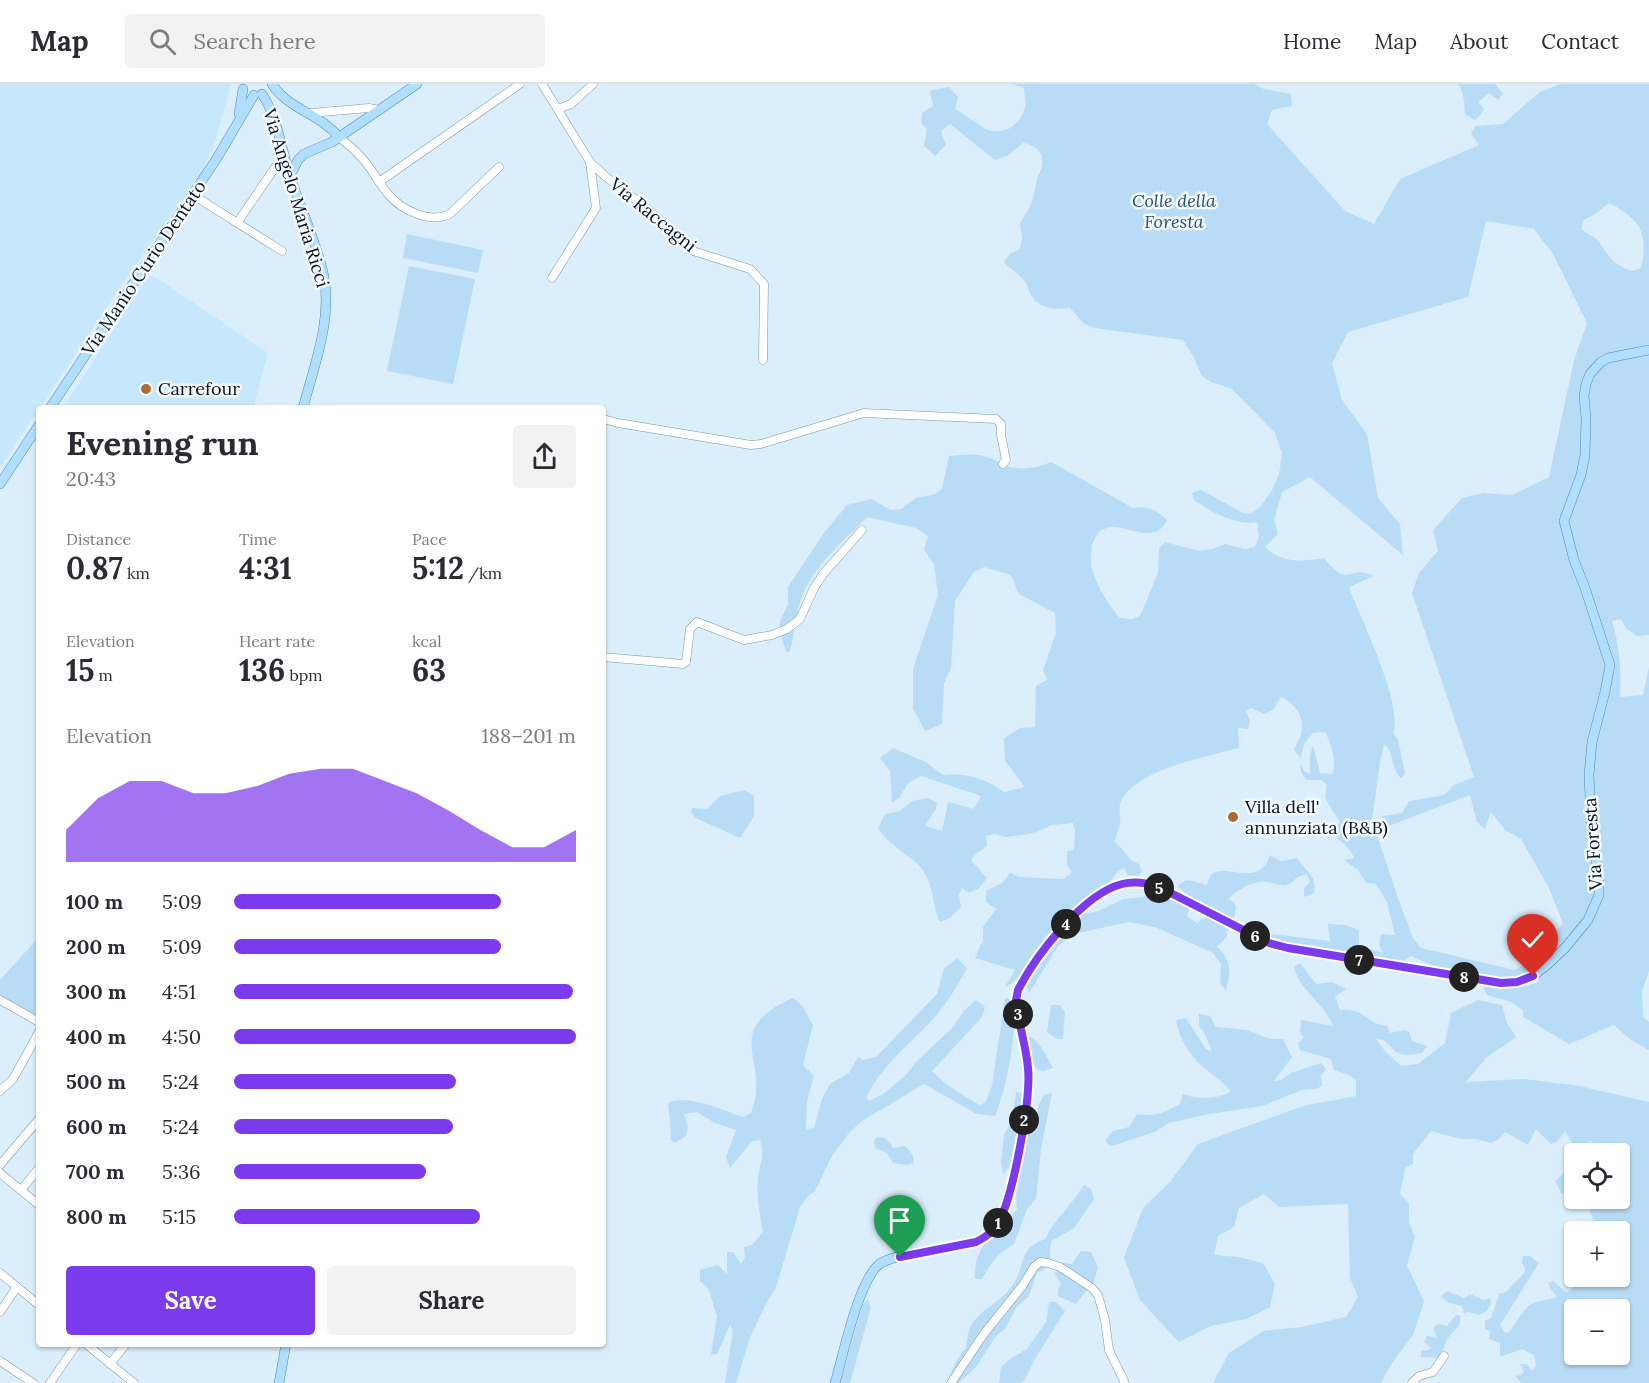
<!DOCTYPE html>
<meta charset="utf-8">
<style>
body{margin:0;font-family:Lora,serif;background:#f2f2f3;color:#2b2b33;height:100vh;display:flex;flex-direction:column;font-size:22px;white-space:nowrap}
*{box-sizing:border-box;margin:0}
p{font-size:20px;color:#7c7c81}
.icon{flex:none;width:33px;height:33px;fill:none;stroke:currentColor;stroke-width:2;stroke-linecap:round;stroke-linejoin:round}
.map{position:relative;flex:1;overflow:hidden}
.drawer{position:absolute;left:36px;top:321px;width:570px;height:942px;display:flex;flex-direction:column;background:#fff;border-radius:6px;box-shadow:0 2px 4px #0004}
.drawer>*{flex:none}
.controls{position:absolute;left:1564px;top:1059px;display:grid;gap:12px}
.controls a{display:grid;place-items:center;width:66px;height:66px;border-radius:6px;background:#fff;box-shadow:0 2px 4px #0004;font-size:30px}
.pin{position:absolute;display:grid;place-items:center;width:51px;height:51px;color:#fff;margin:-62px -26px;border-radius:50% 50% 50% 0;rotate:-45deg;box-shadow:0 0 6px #0007}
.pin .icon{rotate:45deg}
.km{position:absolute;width:30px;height:30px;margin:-15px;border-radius:50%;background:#222;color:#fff;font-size:16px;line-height:30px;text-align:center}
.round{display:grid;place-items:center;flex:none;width:63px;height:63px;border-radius:6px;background:#f2f2f3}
.headline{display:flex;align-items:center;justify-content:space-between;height:102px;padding:0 30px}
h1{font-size:33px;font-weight:700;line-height:45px}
.metrics{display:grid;grid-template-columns:repeat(3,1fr);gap:9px;height:102px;padding:6px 30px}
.metrics div{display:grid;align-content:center}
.metrics b{font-size:30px;font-weight:700}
.metrics small{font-size:16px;font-weight:400}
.metrics p{font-size:16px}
.chart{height:168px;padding:12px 30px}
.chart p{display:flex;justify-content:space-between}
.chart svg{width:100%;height:108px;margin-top:6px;fill:#7c3aed;opacity:.7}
.cta{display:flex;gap:12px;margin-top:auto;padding:12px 30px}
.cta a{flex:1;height:69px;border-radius:6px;background:#7c3aed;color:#fff;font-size:24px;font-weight:700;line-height:69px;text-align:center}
.cta a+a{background:#f2f2f3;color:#2b2b33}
ul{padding:0 30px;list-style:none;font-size:20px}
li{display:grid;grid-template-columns:96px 72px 1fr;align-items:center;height:45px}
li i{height:15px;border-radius:8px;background:#7c3aed}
header{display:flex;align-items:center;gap:36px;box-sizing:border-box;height:84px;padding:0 30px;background:#fff;border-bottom:2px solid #e1e1e2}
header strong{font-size:28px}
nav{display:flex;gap:33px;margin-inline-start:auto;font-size:21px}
.search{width:420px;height:54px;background:#f2f2f3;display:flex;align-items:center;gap:15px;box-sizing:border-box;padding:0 21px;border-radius:6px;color:#7c7c81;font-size:22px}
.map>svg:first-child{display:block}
</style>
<header>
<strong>Map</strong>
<div class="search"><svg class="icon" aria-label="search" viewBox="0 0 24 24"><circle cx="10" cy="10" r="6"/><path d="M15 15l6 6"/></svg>Search here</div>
<nav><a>Home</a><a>Map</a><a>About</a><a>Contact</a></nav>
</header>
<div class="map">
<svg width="1649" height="1299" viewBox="0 0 1649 1299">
<rect width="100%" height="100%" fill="#daeefc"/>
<g fill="#c7e7fd">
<path d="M0,0H231L214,61L201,88L119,205L0,383Z"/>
<path d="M152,191L268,269L253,324H63L148,193Z"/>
</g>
<g fill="#b8dcf6" fill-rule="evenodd">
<path d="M1012,0H1254L1264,5L1291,10L1292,22L1272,26L1267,40L1345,127L1374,140L1400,95L1479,61L1471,49L1476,42L1503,40L1540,8L1560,0H1649V551L1637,552L1626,544L1621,535L1612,537C1620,563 1621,586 1620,613L1643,611L1649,583V887L1642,907L1643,933L1649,938V966L1631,956L1614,941L1569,960L1523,933V926L1511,918L1487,911L1483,903H1522L1539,898L1534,887L1508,895L1436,883L1411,872L1404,877L1285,860L1272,855V850L1330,857L1328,840L1346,841L1359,846V862L1383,869L1379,861L1381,850L1395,851L1387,818L1376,800L1366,799L1358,786L1344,776L1354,774C1349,761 1340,759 1332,748L1340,738L1325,714L1327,701L1321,696H1306L1301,688L1300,680L1305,688L1310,690V672L1313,661L1320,689L1333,690C1336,675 1332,661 1325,648L1313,649L1304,660L1301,674L1294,666C1297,660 1302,651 1302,643C1303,631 1292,617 1281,613L1273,626L1264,630L1251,624L1246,627L1250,636L1248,645L1238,644L1239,664C1206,673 1137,685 1121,717C1118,724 1121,732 1120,740C1119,746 1116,752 1114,758C1125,764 1126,776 1139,780L1142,788L1138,792L1128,791L1124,784C1115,788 1114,794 1107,800C1092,813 1072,822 1059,838C1046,854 1023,896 1005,903L1015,886L975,874L983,856V843L996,825L986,818V807L1002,799L1010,789L1020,793L1064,795L1072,788L1067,781V767L1074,766L1075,745L1073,739L1052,741L1036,748L1023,751L1006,753L995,750L986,752L987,762L975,771L971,776L987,794L979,804L969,809L962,804L959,811L961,823L950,834L940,838C931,819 935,803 922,785C909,769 891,764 878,744L885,730L900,727L912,717L927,714L937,719L936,725L925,742L942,747L948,718L974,725L981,712L921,692L908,699L899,714L892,718L890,687L880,674L893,664L926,678L943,691C964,688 987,695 1004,708L1025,703L1005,677L1004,654L1020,644L1035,643L1036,602L1047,596L1043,586L1056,549L1055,529L1019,510L1011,491L984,483L974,488L955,517L951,584L944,599L942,640L925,647L913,625V585L938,511L934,480L924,466L928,452L916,444L867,433C843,458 811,483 800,518C795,535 795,552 789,569L786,567L781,553L779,540L788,520V503L824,449L847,421L871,415L891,426L901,425L916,414L935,410L942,405L949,372C961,371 976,369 987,373C995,375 1001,381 1009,383C1024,386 1038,384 1051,378L1133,424C1148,422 1156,425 1167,436C1156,460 1133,444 1114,443C1110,442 1104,445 1100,447C1077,474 1101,511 1120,534L1132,535L1140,532L1158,489L1159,464L1165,458L1199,467L1212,465L1225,460L1246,465L1255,463L1259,452L1257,438C1236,442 1211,428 1194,416L1192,409L1201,406L1243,429L1251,430L1261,422L1272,406L1279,391L1282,369L1275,349L1232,305L1211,298L1202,292L1193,272L1183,256L1094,244L1084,240L1070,224C1055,226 1040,225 1031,211C1028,205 1027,199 1022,194C1016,188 1009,184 1004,178L1010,170L1020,165L1022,155L1020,139C1032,122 1033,115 1037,95C1038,91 1042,86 1042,82C1045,68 1035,61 1023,59L1007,72L995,76L950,40L941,47L946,61L935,72L924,62L927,45L921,39L922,29L933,22L930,7L949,3L958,13L955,25C965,30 981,44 991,47C1005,50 1019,41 1024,27C1027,21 1024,11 1024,4ZM1609,119C1640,135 1649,149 1641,184L1632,187C1610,179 1612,175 1599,158C1595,153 1587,150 1582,146L1583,136L1594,131ZM1486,137L1534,145L1553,170L1587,239L1574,276L1549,393L1512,411L1483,409L1462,414L1433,446L1438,467L1419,489L1412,509L1474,693L1454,701L1444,711L1409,717L1402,729L1382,732L1386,743L1470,711L1477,738L1485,745L1491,728L1505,746L1521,755L1548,802L1563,839L1536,872L1515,886L1421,864L1413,854L1399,817L1372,736L1380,679L1384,660C1395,668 1390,685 1401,694L1405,690L1398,655L1393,649C1404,620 1360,534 1349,503L1374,492C1350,480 1349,506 1324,474C1303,478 1280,479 1265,463L1278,450L1274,436L1282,408L1310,393L1403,471L1400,440L1378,414L1367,350L1342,316L1332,279L1348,248L1468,213Z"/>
<path d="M1456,0H1495L1503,10L1498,16L1489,9L1478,18L1484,25L1479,33L1474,36L1465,30L1464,15L1460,2Z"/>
<path d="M407,150L483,166L478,189L403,174Z"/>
<path d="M409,182L475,195L453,300L387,287Z"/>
<path d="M744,706L754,712V732L740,754L696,734L691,728L692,724L707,725L720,712Z"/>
<path d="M1270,771L1281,777L1297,774C1305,787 1318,792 1314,809L1304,813V804L1310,798L1307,790C1294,793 1295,798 1286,801C1280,802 1274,799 1267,798C1253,796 1239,805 1229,814L1236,822L1234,835L1188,811L1178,803C1185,791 1196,799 1207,801C1214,766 1256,812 1270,771Z"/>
<path d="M1151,805H1165L1190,823L1187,832L1198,840L1201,835C1213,833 1220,835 1228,844L1226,854L1217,862C1232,878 1231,886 1226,906L1220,900L1221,880L1213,869L1155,843L1129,838L1073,850L1058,862L1029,909L1026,899L1053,858L1072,839L1086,829L1096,828L1124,815L1144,813Z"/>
<path d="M39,853V936L0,915V896Z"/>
<path d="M957,874L967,884C957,902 947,920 933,935C909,961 881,982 866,1014L869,1017L883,1010L905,992L916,978L953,943L964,927L976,916L985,923L982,933L932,987L947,1001L979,1021L985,1019L992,1002L1005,914L1011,915C1020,941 1006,1007 995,1032L977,1030L924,1000L862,1037L849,1049L832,1072L815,1107L807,1113L800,1123L776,1203L763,1226L750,1254L736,1299H725L733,1247L730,1241L717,1270L711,1271L717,1232L708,1204L700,1197V1186L718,1181L727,1190V1168H733L741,1180L745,1173L744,1163L752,1161L763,1148C760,1130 756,1113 758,1095C760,1076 765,1076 760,1056L752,1057L730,1084L726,1073L736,1046L715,1039L697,1028L684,1030L688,1043L686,1052L675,1059L670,1055C672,1042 669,1032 668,1019C685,1009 724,1027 743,1033L751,1029C772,976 718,947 793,914C806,922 805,929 813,941L803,981L814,992L807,1017L806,1045L814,1044L822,1015L830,1000L849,989L858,973L864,976L877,972L937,910L944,884Z"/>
<path d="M1300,879L1316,900L1331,898L1346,905L1335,913L1340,926C1365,923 1366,940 1387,942L1390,949L1405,946L1409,948L1412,957L1427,962L1422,969C1415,970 1408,972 1401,970C1390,967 1392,957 1376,954C1381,965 1392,973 1401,982L1418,980L1445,959L1451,929L1478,916L1502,921L1507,939L1516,953L1486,974L1466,998L1524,995L1579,1002L1649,1018V1299H1521L1515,1292L1521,1291L1524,1288L1520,1280H1526L1532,1286L1536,1282L1534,1271L1522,1265L1500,1273V1259L1489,1255L1490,1248L1485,1244V1237L1491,1234L1499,1210L1506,1208L1526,1187L1522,1179L1523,1172H1530L1539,1179L1500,1241L1504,1248L1508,1249C1517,1240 1522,1224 1534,1219C1541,1216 1549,1216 1557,1213L1551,1205L1548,1199L1553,1197L1567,1209L1577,1200L1582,1193L1620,1192V1148L1592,1147L1594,1137L1587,1120L1591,1118L1590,1115L1620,1114V1070L1617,1069L1614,1066L1600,1065L1590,1056L1588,1064L1590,1069H1579L1565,1047L1558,1057L1551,1060L1536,1045L1528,1061L1505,1048L1498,1056L1491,1059L1475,1055H1460L1431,1047L1413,1070V1080L1405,1084L1400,1110L1409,1119V1138L1415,1153L1407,1182L1424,1217L1413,1251L1392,1279L1381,1299H1213L1229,1269L1263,1247L1301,1243L1346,1233L1358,1213L1350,1194L1348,1120L1279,1123L1264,1110L1239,1124L1234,1143L1218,1152L1214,1171L1238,1173L1263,1179L1275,1200L1270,1223L1246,1235L1211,1242L1179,1258L1140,1216L1124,1174L1143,1124L1170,1098L1198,1060L1303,1022L1356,1012V996L1349,991L1334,986L1331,975L1300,966L1298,959L1304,954L1300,948L1301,936L1333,942C1325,920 1299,906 1294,883ZM1575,1226H1620V1270H1575Z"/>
<path d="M1051,921H1060L1065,928L1063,955H1057L1047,948Z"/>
<path d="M1199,930L1210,932L1216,943L1247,946L1270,955H1283L1292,973L1274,997L1281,996L1291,989L1321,979L1326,985L1321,991L1322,1002L1316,1005L1302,1006L1262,1022L1209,1030L1169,1039L1155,1048L1112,1062L1107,1060L1106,1055L1113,1047L1129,1043L1137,1030C1157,1033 1163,1029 1180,1020L1183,1010C1200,1016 1215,1015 1231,1008C1223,997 1212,991 1202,982C1190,971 1178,952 1176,936L1186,934L1206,965L1212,968C1207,957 1208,952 1199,942Z"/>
<path d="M1028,952C1040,957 1047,973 1053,984L1043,987L1038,986C1031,977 1027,963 1028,952Z"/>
<path d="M1016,1008L1022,1010V1031L1009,1084L1003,1090L1001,1078L1004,1051L1012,1037Z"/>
<path d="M1052,1009L1041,1064L1036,1115L1027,1125L1014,1160C998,1169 991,1179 982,1195H975C973,1159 998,1150 1017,1125C1014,1108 1021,1090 1024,1073C1027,1059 1027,1048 1032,1035L1037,1033L1039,1020L1044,1011Z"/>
<path d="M877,1053C886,1053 889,1056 893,1064L905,1062L913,1071L914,1079L907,1081L893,1079L887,1069L875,1064L874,1056Z"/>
<path d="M1575,1079V1111L1569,1113L1561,1109L1555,1097Z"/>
<path d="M1084,1101L1091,1105L1094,1115L1074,1144L1051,1157C1049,1171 1054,1183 1037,1189L1029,1212L1016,1224L1005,1245L996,1252L976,1283L959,1299H946C953,1286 956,1274 966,1264C967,1255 968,1245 974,1237C984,1224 1002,1217 1012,1202C1027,1181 1017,1165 1045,1155C1055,1134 1072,1121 1084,1101Z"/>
<path d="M1081,1167L1091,1168L1098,1183L1094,1197L1076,1220L1058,1212V1206L1061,1200L1055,1190L1060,1179L1072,1180Z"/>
<path d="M1447,1207L1464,1214L1470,1210L1484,1216L1490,1214L1491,1220L1487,1227L1479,1231L1468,1228L1464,1230L1462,1222L1449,1219L1441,1213Z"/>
<path d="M868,1215L871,1223L850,1299H840L863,1220Z"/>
<path d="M1049,1218H1056L1065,1227L1036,1273L1025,1296L1020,1299H999L1001,1283L1010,1275L1027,1265L1046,1238Z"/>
<path d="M1456,1231H1460C1462,1245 1452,1246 1447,1256C1444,1262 1443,1268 1438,1274L1421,1273V1267L1429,1266L1431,1264L1424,1258L1427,1252L1437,1254L1433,1243L1439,1240L1447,1242Z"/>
</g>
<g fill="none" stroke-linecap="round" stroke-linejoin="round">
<defs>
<g id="minor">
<path d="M542,0L590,78L605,92L648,125L693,167L750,185L764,200L763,276"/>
<path d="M558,25L571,20L593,0"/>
<path d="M310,29L369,24L379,26"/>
<path d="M339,53C346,59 354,65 360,72C371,83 378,98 388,110C401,126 432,141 451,129L499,83"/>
<path d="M379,98L520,0"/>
<path d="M193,111L282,167"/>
<path d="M237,139L276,82L285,78"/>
<path d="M552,194L596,124L590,78"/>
<path d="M603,335L618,339L751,361L761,360L864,329L996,335L1001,340V351L1006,376L1003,380"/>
<path d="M603,573L683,580L686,578L690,545L697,538L744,556L772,551L787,545L800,535L814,504L824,489L862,446"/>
<path d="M0,916L39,938"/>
<path d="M0,1007L13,995L39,948"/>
<path d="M0,1081L39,1035"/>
<path d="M0,1089L39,1121"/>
<path d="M21,1106L39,1084"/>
<path d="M0,1189L39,1221"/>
<path d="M0,1228L17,1203"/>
<path d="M86,1260L134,1299"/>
<path d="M0,1277L33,1299"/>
<path d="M110,1280L126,1260"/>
<path d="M50,1299L77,1260"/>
<path d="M951,1299L983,1251L1023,1201L1034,1183L1040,1178L1048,1179L1060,1183L1092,1204L1098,1211L1105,1236L1109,1266L1125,1299"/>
<path d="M1412,1299L1419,1292L1433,1288L1444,1272"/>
</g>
<g id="major">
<path d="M272,0C288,25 320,30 339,53"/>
<path d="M262,10C278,34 281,65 290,92C301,126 317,159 324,193C332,237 314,282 303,324"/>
<path d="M239,30L243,5"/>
<path d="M290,92L298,76L304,70L332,58L417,0"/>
<path d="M50,324L217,74L254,11"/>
<path d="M0,400L39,341"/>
<path d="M279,1299L286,1260"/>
<path d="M835,1299C843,1272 859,1193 881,1179C900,1168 951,1165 976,1158C984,1154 992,1149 997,1141C1013,1116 1031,1014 1028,984C1026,961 1018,939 1016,916L1018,906C1036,871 1083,810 1122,800C1134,797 1143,799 1155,801L1269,859L1322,870L1501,899L1517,898L1533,892L1548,880L1565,864L1588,836L1599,811V799L1591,735L1589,691L1592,658L1605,608L1610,581L1585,504L1574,476L1564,437L1581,391L1585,371L1586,334L1584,312L1586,300L1590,290L1601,278L1608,274L1649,266"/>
</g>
</defs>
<use href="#minor" stroke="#7796ac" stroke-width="9"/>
<use href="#major" stroke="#5188ae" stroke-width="10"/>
<use href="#minor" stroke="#fff" stroke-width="8"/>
<use href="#major" stroke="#afdefe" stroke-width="9"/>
</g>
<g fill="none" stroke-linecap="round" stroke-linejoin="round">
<defs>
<path id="route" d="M900,1173L976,1158C984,1154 992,1149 997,1141C1013,1116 1031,1015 1028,984C1026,961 1018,939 1016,916L1018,906C1036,871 1083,810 1122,800C1134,797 1143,799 1155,801L1269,859L1288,864L1501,899L1517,898L1533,892"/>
</defs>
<use href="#route" stroke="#fff" stroke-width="12"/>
<use href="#route" stroke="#7c3aed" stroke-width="8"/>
</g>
<g fill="#ac6b34" stroke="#f3f9fe" stroke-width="2">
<circle cx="146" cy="305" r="6"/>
<circle cx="1233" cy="733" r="6"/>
</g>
<g text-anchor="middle" stroke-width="5" stroke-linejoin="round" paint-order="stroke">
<g font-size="18" fill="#06121a" stroke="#f3f9fe">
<text transform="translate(296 114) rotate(73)" y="6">Via Angelo Maria Ricci</text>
<text transform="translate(653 131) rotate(39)" y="6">Via Raccagni</text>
<text transform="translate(144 184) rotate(-56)" y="6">Via Manio Curio Dentato</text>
<text transform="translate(1593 760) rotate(-94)" y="6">Via Foresta</text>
</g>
<g font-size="18" font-style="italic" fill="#215372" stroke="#f3f9fe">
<text x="1174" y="123">Colle della<tspan x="1174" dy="21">Foresta</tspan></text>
</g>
<g font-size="18" fill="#06121a" stroke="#f3f9fe" text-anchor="start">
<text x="158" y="311">Carrefour</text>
<text x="1245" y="729">Villa dell'<tspan x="1245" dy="21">annunziata (B&amp;B)</tspan></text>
</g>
</g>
</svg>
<div class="controls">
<a><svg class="icon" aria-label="locate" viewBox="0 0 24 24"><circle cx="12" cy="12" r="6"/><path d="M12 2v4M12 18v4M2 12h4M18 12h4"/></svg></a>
<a>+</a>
<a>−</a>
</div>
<div class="pin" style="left:900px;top:1173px;background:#1e9e55"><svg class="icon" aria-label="arrive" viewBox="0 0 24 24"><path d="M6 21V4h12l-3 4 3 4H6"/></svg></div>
<div class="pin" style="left:1533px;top:892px;background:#d93025"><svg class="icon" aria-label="check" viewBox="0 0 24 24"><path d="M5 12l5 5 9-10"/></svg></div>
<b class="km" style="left:998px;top:1139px">1</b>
<b class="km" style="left:1024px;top:1036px">2</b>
<b class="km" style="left:1018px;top:930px">3</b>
<b class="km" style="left:1066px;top:840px">4</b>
<b class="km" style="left:1159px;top:804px">5</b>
<b class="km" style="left:1255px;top:852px">6</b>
<b class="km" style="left:1359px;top:876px">7</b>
<b class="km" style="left:1464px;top:893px">8</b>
<section class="drawer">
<div class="headline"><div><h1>Evening run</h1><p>20:43</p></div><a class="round"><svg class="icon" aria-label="share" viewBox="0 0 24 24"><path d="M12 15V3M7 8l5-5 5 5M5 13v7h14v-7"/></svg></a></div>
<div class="metrics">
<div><p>Distance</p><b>0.87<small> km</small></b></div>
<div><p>Time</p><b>4:31</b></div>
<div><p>Pace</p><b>5:12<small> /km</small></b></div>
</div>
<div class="metrics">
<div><p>Elevation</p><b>15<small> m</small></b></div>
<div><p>Heart rate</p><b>136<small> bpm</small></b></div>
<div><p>kcal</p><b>63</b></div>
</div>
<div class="chart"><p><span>Elevation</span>188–201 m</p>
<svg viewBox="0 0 160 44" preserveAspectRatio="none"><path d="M0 44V31L10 18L20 11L30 11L40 16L50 16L60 13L70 8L80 6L90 6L100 11L110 16L120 23L130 31L140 38L150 38L160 31V44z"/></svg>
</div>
<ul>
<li><b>100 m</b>5:09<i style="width:78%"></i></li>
<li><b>200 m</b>5:09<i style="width:78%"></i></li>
<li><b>300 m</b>4:51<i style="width:99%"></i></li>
<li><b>400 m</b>4:50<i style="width:100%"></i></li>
<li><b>500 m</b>5:24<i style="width:65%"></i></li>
<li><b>600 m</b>5:24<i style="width:64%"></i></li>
<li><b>700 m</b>5:36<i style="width:56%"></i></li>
<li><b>800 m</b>5:15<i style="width:72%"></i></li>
</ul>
<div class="cta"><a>Save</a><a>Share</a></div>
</section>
</div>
